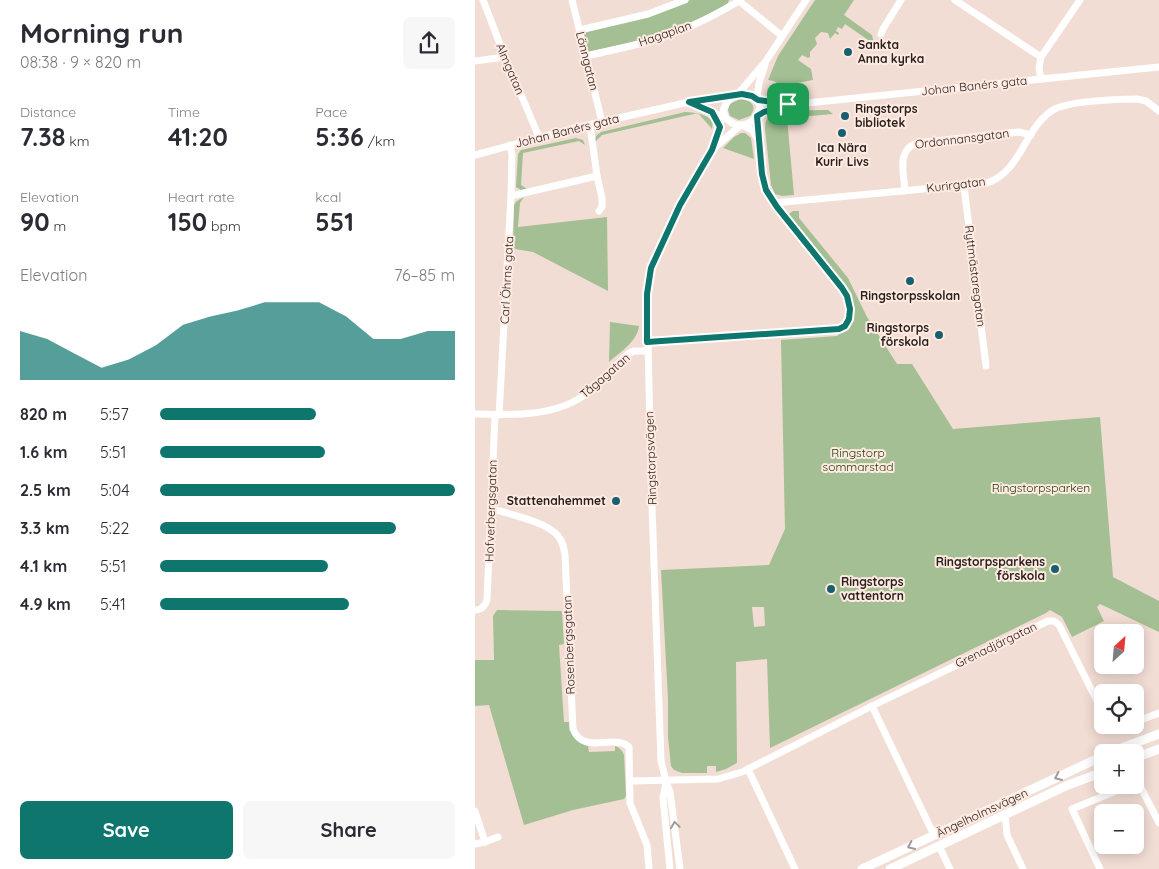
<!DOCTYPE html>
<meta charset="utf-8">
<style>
body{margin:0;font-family:Quicksand,sans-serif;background:#f7f7f7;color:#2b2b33;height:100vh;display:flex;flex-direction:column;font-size:19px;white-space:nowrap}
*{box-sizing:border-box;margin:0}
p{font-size:16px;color:#7c7c81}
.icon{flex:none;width:28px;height:28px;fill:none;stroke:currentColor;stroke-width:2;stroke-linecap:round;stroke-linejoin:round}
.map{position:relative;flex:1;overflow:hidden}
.drawer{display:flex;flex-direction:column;background:#fff;width:475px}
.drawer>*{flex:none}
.needle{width:32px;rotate:26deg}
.fabs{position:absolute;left:619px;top:624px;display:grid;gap:10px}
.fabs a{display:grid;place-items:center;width:50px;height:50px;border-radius:8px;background:#fff;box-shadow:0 2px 12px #0003;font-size:25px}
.pin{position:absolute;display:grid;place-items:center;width:42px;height:42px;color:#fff;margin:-21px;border-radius:10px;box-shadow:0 2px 8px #0006}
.round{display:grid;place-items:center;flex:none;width:52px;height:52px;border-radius:8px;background:#f7f7f7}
.overview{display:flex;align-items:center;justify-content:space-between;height:85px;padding:0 20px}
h1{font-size:28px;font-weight:700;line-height:38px}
.stats{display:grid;grid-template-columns:repeat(3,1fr);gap:8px;height:85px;padding:5px 20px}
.stats div{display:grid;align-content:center}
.stats b{font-size:25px;font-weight:700}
.stats small{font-size:14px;font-weight:400}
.stats p{font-size:14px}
.chart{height:140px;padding:10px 20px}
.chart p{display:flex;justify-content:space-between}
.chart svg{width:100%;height:90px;margin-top:5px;fill:#0f766e;opacity:.7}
.button{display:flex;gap:10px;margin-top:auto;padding:10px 20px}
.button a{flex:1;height:58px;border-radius:8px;background:#0f766e;color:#fff;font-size:20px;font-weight:700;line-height:58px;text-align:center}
.button a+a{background:#f7f7f7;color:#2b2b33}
ul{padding:0 20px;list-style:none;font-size:16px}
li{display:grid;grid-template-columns:80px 60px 1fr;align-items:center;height:38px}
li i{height:12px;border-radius:6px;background:#0f766e}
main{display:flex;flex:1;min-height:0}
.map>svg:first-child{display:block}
</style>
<main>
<section class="drawer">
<div class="overview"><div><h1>Morning run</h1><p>08:38 · 9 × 820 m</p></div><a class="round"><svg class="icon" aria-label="share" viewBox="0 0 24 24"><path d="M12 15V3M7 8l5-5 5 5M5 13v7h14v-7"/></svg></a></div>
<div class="stats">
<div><p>Distance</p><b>7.38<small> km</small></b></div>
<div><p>Time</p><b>41:20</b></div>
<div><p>Pace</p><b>5:36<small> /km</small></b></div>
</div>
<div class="stats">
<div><p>Elevation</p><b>90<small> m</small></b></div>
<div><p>Heart rate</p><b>150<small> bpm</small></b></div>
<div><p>kcal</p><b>551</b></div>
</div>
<div class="chart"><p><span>Elevation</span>76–85 m</p>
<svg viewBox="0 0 160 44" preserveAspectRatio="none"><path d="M0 44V20L10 24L20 31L30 38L40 34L50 27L60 17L70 13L80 10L90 6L100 6L110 6L120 13L130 24L140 24L150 20L160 20V44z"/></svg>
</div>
<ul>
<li><b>820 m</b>5:57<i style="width:53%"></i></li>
<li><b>1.6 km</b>5:51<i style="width:56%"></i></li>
<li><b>2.5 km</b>5:04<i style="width:100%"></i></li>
<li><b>3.3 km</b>5:22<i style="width:80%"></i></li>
<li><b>4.1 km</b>5:51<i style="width:57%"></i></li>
<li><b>4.9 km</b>5:41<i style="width:64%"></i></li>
</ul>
<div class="button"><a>Save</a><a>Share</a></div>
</section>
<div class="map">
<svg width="684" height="869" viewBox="0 0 684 869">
<rect width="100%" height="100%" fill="#f2ddd4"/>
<g fill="#a3bf93" fill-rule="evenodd">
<path d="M215,0H254L252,5L234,15L181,37L112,52L107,36L110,32L196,8Z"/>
<path d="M340,0H379L369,15L397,35L399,44L370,24L367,29L363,27L361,31L364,33L363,35L360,33L355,39L353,33L346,32L340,38L342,44L335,52V57L333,58L327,55L323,60L336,69L338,80L306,86L299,81L293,80L303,56Z"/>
<path d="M265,99C276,100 283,106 275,116L264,120L255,116L253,110L255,104Z"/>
<path d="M353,110L358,114L312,118L319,195L307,196L300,194L296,185L290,129C290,127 290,123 291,121C296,110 342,110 353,110Z"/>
<path d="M210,112C221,113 231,113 238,122L237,129L223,113L127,135L119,143L121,136L126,132Z"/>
<path d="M266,133H270L276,138L279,159L248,148L259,137Z"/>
<path d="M101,138L108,140L110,145L104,141L48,153L46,185L52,189L46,190L41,187L43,154L46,150Z"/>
<path d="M49,197L45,203L43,227L132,217L133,291L58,252L40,249L38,247L39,205L42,201Z"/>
<path d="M318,211H324V218L373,278L392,317L422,364H437L478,429L625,417L638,577L684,601V632L625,604L622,607L629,621L597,637L587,617L575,610L571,613L295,748L292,659L261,662L262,763L251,769L241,772V766H232V773H207L199,770L196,766L193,737V699L186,570L294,565L310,529L306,340L362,336L372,327L377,307L314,219V214ZM277,607H289L290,626L279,627Z"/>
<path d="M135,322L164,326C162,342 145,352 134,362Z"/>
<path d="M22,610L87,611L89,644L84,645L89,722H94C96,734 101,742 113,746L114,752L140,751V746C145,748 147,750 149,755L151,796L149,799L98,810L49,825L14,705L0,706V660H19L18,616Z"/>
</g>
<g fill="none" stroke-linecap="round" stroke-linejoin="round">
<g stroke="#fff" stroke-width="7">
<path d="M8,0L30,57L64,137"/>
<path d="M97,0L127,122"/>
<path d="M263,0L307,36"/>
<path d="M480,0L566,57"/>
<path d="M105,30L173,14L210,0"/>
<path d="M406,34L408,29L426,0"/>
<path d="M111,56C134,51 157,46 179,40C209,31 237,17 264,1"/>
<path d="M0,61L30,57"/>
<path d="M566,79L564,68L566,57L605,0"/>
<path d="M263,94L291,61L331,0"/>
<path d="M263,94C305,92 277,139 254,121C242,111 253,98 263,94Z"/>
<path d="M282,99L284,83L290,65"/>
<path d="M283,100L313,104L332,103L684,67"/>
<path d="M214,102L250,118"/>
<path d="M283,115L310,105"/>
<path d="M115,125L122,176L127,198V207L124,211"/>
<path d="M267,125L277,130L283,140"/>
<path d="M239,148L266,125"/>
<path d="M0,155L100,128L227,99L260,95"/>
<path d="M489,186L511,366"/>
<path d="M430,191C429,173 421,150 442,143L544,132L556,135"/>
<path d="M36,196L122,176"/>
<path d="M299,203L512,183C547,171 549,128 578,110C592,101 644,99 662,99L671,101L684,111"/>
<path d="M172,342L364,329L370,325L374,319L375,309L372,296L367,288L302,207L291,190L287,173L282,116"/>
<path d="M0,414C35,415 78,417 108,396C125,385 138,367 153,354L159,351H173"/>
<path d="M24,415L36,196L37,155L35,145"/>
<path d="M17,509C35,514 72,522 83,536C88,542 89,548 90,555L98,729C109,756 138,733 154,747L155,803L172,845L174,869"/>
<path d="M0,610C7,610 10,606 12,600L20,415"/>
<path d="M397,706L456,829L463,833"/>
<path d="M660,722L684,713"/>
<path d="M633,725L641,729L652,725"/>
<path d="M273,769L320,869"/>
<path d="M660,776L684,823"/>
<path d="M155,781L243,779L267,772L397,706L573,621H579L584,625L628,713"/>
<path d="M191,782L188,798L195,869"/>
<path d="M0,811L10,842L0,844"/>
<path d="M530,814L532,835L548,869"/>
<path d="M10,842L23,837"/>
<path d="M464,846L475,869"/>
<path d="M205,869L195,792L191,781L186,761L176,479L172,294C179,225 237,175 249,108"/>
<path d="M625,869L597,809L656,785"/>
</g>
<g stroke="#fff" stroke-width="9">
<path d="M636,752L684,734"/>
<path d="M660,758L684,749"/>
<path d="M387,869L628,756"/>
<path d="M415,869L593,785L628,772"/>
</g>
</g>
<defs><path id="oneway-chevron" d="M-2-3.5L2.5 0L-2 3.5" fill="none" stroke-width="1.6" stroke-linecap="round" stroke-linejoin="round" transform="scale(1.25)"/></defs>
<g stroke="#9e9b9a">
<use href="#oneway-chevron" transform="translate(583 777) rotate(155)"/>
<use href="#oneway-chevron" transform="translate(200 825) rotate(-98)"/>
<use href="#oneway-chevron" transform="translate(436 846) rotate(155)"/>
</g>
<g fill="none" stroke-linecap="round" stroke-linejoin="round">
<defs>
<path id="route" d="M267,94L277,96L283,100L313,104L289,112L282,116L287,174L291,190L302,207L367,288L372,296L375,309L374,319L370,326L364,329L172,342V294L176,268L205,205L237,150L245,127L237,112L214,102Z"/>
</defs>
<use href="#route" stroke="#fff" stroke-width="10"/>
<use href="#route" stroke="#0f766e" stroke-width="6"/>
</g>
<g fill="#17606f" stroke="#ffeae1" stroke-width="2">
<circle cx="373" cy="52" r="5"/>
<circle cx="370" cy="116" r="5"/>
<circle cx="367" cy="133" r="5"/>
<circle cx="435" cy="281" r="5"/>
<circle cx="464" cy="335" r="5"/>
<circle cx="141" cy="501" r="5"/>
<circle cx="580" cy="569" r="5"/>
<circle cx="356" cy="589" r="5"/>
</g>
<g text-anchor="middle" stroke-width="4" stroke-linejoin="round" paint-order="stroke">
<g font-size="12" fill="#28211e" stroke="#ffeae1">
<text transform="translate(190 34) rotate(-19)" y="4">Hagaplan</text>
<text transform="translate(112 61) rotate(76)" y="4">Lönngatan</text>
<text transform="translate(35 69) rotate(67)" y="4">Almgatan</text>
<text transform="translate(499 86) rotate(-6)" y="4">Johan Banérs gata</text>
<text transform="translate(92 131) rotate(-14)" y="4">Johan Banérs gata</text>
<text transform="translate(487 139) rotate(-7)" y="4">Ordonnansgatan</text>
<text transform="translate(481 185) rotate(-7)" y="4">Kurirgatan</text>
<text transform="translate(500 276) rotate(83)" y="4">Ryttmästaregatan</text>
<text transform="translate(32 280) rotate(-87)" y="4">Carl Öhrns gata</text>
<text transform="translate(130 376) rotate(-41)" y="4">Tågagatan</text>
<text transform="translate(176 458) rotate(-92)" y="4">Ringstorpsvägen</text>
<text transform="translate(16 511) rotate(-88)" y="4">Hofverbergsgatan</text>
<text transform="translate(94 645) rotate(-92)" y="4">Rosenbergsgatan</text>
<text transform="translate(521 645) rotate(-26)" y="4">Grenadjärgatan</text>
<text transform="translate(507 813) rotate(-25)" y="4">Ängelholmsvägen</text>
</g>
<g font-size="12" font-weight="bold" fill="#28211e" stroke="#ffeae1" text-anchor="start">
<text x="383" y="49">Sankta<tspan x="383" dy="14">Anna kyrka</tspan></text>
<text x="380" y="113">Ringstorps<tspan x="380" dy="14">bibliotek</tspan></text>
<text x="367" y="152" text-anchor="middle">Ica Nära<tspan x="367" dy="14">Kurir Livs</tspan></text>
<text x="435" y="300" text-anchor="middle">Ringstorpsskolan</text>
<text x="454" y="332" text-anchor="end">Ringstorps<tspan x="454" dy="14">förskola</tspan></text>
<text x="131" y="505" text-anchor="end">Stattenahemmet</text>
<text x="570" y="566" text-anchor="end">Ringstorpsparkens<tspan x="570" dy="14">förskola</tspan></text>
<text x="366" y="586">Ringstorps<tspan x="366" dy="14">vattentorn</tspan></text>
</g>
<g font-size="12" fill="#1a3700" stroke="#ffeae1">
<text x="383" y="457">Ringstorp<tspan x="383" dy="14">sommarstad</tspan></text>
<text x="566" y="492">Ringstorpsparken</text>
</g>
</g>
</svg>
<div class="fabs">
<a><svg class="needle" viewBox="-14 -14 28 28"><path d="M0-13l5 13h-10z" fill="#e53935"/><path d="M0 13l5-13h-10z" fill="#7c7c81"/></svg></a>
<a><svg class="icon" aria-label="locate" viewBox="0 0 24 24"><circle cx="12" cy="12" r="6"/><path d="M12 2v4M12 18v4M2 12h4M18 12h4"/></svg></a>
<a>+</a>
<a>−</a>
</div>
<div class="pin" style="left:313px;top:104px;background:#1e9e55"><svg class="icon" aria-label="arrive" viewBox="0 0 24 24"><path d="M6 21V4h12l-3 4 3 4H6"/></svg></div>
</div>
</main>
